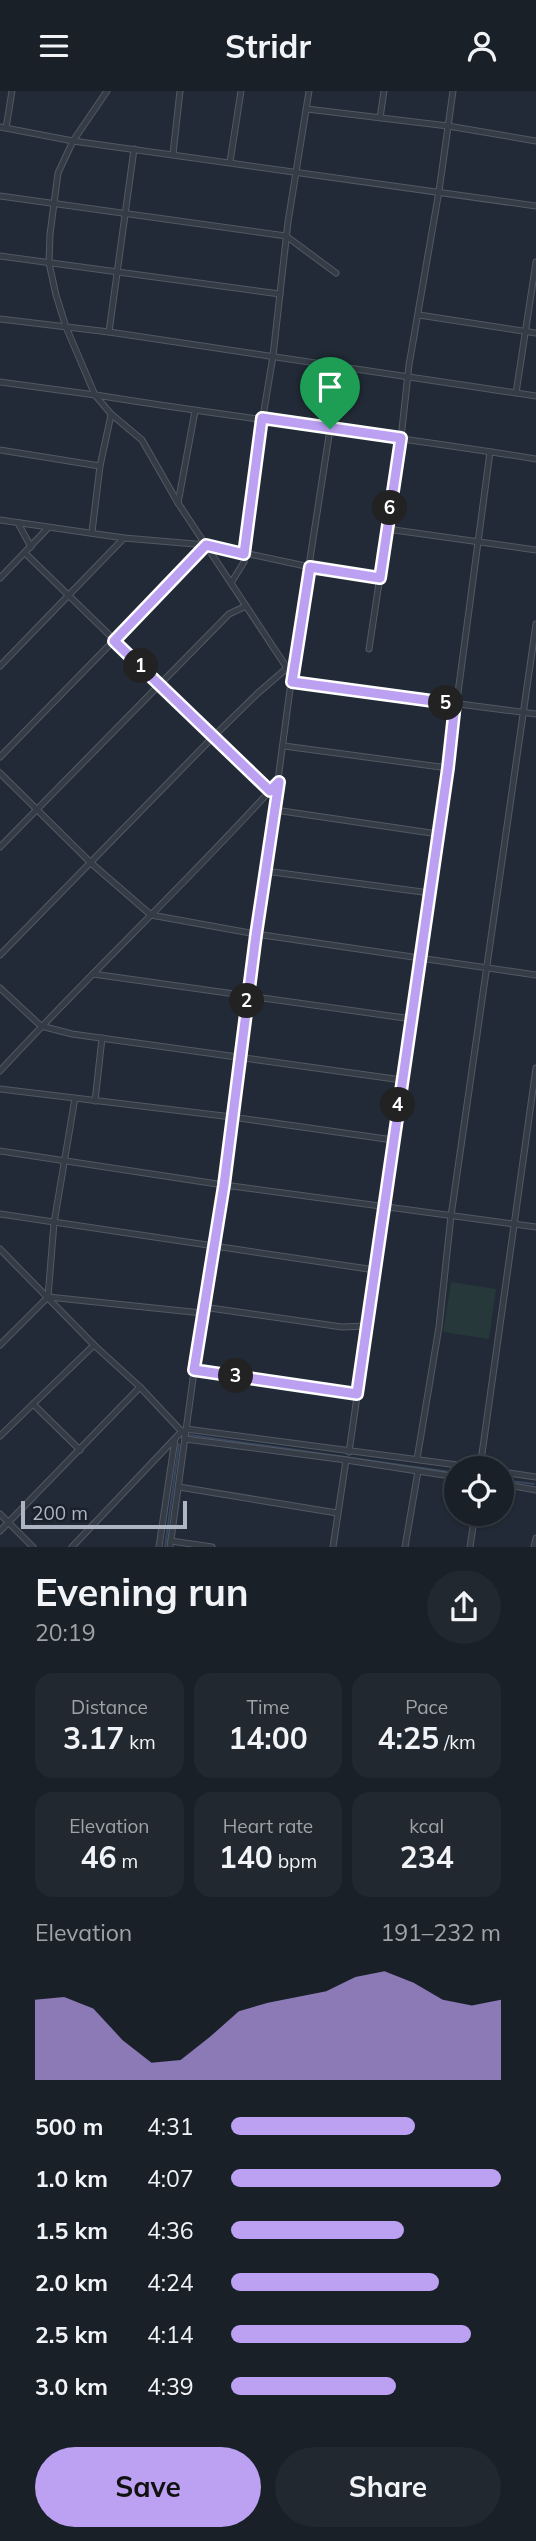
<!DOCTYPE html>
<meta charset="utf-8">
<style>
body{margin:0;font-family:Mulish,sans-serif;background:#222830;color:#f1f3f6;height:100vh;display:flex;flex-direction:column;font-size:26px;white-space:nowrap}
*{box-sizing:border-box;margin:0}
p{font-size:23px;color:#9fa3a8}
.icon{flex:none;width:38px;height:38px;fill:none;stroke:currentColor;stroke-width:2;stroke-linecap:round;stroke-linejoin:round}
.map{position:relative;height:1456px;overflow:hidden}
.side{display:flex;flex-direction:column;background:#192028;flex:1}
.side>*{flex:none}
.buttons{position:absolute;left:444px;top:1365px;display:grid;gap:14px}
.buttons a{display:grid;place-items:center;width:70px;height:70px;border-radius:50%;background:#192028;box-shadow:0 2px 5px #0004,0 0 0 2px #373e45;font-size:35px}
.scale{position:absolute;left:21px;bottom:18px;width:166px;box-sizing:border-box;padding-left:7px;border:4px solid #afb6c3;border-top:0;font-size:19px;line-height:24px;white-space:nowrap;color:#afb6c3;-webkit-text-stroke:5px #1a212b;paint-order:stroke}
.pin{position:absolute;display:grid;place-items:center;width:60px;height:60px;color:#fff;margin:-72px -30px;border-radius:50% 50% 50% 0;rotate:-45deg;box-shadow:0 0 7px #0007}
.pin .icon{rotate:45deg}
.km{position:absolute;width:35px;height:35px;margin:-18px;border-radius:50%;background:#222;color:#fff;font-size:19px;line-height:35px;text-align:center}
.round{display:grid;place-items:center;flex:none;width:74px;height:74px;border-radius:37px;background:#222830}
.overview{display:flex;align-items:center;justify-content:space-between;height:119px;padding:0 35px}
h1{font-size:38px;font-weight:700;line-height:52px}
.stats{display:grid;grid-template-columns:repeat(3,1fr);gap:10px;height:119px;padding:7px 35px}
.stats div{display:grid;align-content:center;border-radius:18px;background:#222830;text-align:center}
.stats b{font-size:30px;font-weight:700}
.stats small{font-size:19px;font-weight:400}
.stats p{font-size:19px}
.chart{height:196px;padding:14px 35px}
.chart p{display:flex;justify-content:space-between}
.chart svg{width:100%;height:126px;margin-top:7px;fill:#bca0f2;opacity:.7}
.cta{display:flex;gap:14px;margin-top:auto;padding:14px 35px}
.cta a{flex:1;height:80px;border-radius:42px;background:#bca0f2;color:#111;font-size:28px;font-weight:700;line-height:80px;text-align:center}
.cta a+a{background:#222830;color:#f1f3f6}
ul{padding:0 35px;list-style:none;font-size:23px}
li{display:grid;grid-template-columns:112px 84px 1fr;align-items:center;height:52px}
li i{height:18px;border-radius:9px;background:#bca0f2}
header{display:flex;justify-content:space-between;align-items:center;height:91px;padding:0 35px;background:#192028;font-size:32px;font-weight:700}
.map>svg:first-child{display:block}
</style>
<header><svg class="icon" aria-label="menu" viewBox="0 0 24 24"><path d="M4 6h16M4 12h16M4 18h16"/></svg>Stridr<svg class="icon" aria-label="person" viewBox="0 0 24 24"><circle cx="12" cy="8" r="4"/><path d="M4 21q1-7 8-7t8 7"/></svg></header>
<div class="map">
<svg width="536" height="1456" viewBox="0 0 536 1456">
<rect width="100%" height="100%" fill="#212a36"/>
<path fill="#263839" d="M451,1191L496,1198L489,1248L443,1241Z"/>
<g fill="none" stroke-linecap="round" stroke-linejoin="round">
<g stroke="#38475e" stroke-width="2">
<path d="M190,1344L457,1382"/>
<path d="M502,1389L534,1393"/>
<path d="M165,1456L179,1353"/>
</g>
<defs>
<g id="minor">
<path d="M107,0L73,50L58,82L50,143L49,172L56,204L66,236L95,304L111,323L142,349L178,412L287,577L291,588"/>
<path d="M307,18L448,35L536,50"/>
<path d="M380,27L384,0"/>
<path d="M0,36L73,50L536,115"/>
<path d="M6,37L12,0"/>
<path d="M173,63L180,0"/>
<path d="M230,71L241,0"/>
<path d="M0,105L286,145L336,182"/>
<path d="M0,165L280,203"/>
<path d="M419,224L536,242"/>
<path d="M0,228L109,241L536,305"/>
<path d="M109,241L134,58"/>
<path d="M0,291L95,304"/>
<path d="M516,302L536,171"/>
<path d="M96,304C242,328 389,344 536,368"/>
<path d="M0,359L100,375"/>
<path d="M178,412L195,320"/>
<path d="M0,429L124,447L207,454L310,476L380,487"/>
<path d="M18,432L31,456"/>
<path d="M387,438L536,459"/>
<path d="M92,441L100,375L111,324"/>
<path d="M26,463L270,700"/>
<path d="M0,487L48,437"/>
<path d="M231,492L244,471L255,374L273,265L288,131L309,0"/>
<path d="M369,558L401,347L409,274L439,100L453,0"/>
<path d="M0,575L124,447"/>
<path d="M291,591L536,623"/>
<path d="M284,655L448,677"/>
<path d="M0,666L207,454"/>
<path d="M0,682L91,772L151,824L256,843L536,884"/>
<path d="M275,719L438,743"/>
<path d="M0,756L229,523L246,515"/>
<path d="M265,780L430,802"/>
<path d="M0,864L214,645L258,602L287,577"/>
<path d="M93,883L412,928"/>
<path d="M0,897L41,935L72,943L402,989"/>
<path d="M0,980C90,882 188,791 277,692"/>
<path d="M0,998L232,1026L393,1049"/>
<path d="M95,1010L102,947"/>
<path d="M0,1060L224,1094L536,1136"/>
<path d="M0,1123L375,1179"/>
<path d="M0,1158L94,1254L140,1296L185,1344"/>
<path d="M48,1206L202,1222"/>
<path d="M203,1216L342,1236L366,1235"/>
<path d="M0,1254L48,1206L54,1132L75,1007"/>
<path d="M194,1279L357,1303"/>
<path d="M33,1313L80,1359"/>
<path d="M186,1338L480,1377"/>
<path d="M0,1345L94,1254"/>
<path d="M185,1348L346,1369L457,1386"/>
<path d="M349,1361L448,677L490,361"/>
<path d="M417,1368L439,1236L451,1125L536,533"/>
<path d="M480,1377L536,977"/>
<path d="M502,1381L536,1386"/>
<path d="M502,1393L536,1399"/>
<path d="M179,1396L337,1422"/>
<path d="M0,1423L33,1456"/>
<path d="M0,1440L140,1296"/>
<path d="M171,1450L212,1456"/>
<path d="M72,1456L182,1340"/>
<path d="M159,1456L175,1348"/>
<path d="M170,1456L202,1222L224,1094L291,591L330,338"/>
<path d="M333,1456L346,1369"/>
<path d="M405,1456L418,1380"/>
<path d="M470,1456L475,1423"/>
<path d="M534,1456L536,1447"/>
</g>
</defs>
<use href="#minor" stroke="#525964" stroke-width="7"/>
<use href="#minor" stroke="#353c46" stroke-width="5"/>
</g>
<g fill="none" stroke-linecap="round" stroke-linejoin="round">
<defs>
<path id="route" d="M262,327L401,347L380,487L310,476L292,591L455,613L448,677L357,1303L194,1279L224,1094L256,844L279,691L270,700L114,550L206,454L244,463Z"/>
</defs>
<use href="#route" stroke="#fff" stroke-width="14"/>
<use href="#route" stroke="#bca0f2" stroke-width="9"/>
</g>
</svg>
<div class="buttons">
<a><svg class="icon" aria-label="locate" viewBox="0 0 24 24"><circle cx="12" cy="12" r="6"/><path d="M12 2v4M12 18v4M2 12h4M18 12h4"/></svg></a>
</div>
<div class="scale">200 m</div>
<div class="pin" style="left:330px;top:338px;background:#1e9e55"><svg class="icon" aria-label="arrive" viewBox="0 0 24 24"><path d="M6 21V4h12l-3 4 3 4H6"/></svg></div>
<b class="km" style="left:141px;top:575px">1</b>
<b class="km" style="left:247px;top:910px">2</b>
<b class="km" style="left:236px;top:1285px">3</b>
<b class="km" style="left:398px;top:1014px">4</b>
<b class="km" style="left:446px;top:612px">5</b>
<b class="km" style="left:390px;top:417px">6</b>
</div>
<section class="side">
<div class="overview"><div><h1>Evening run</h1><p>20:19</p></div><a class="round"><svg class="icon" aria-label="share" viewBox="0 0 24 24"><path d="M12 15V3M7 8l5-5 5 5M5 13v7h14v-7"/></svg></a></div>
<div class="stats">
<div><p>Distance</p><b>3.17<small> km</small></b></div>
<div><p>Time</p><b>14:00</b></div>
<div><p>Pace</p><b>4:25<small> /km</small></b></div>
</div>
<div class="stats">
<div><p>Elevation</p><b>46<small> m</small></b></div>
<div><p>Heart rate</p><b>140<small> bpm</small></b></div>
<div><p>kcal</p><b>234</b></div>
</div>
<div class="chart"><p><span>Elevation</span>191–232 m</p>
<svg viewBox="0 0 160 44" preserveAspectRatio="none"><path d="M0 44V16L10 15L20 19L30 30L40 38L50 37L60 29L70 20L80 17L90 15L100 13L110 8L120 6L130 10L140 16L150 18L160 16V44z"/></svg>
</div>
<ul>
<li><b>500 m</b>4:31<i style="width:68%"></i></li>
<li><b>1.0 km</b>4:07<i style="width:100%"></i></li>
<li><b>1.5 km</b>4:36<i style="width:64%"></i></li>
<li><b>2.0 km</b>4:24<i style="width:77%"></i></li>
<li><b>2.5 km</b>4:14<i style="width:89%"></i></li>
<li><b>3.0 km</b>4:39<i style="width:61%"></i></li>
</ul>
<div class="cta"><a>Save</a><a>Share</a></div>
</section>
